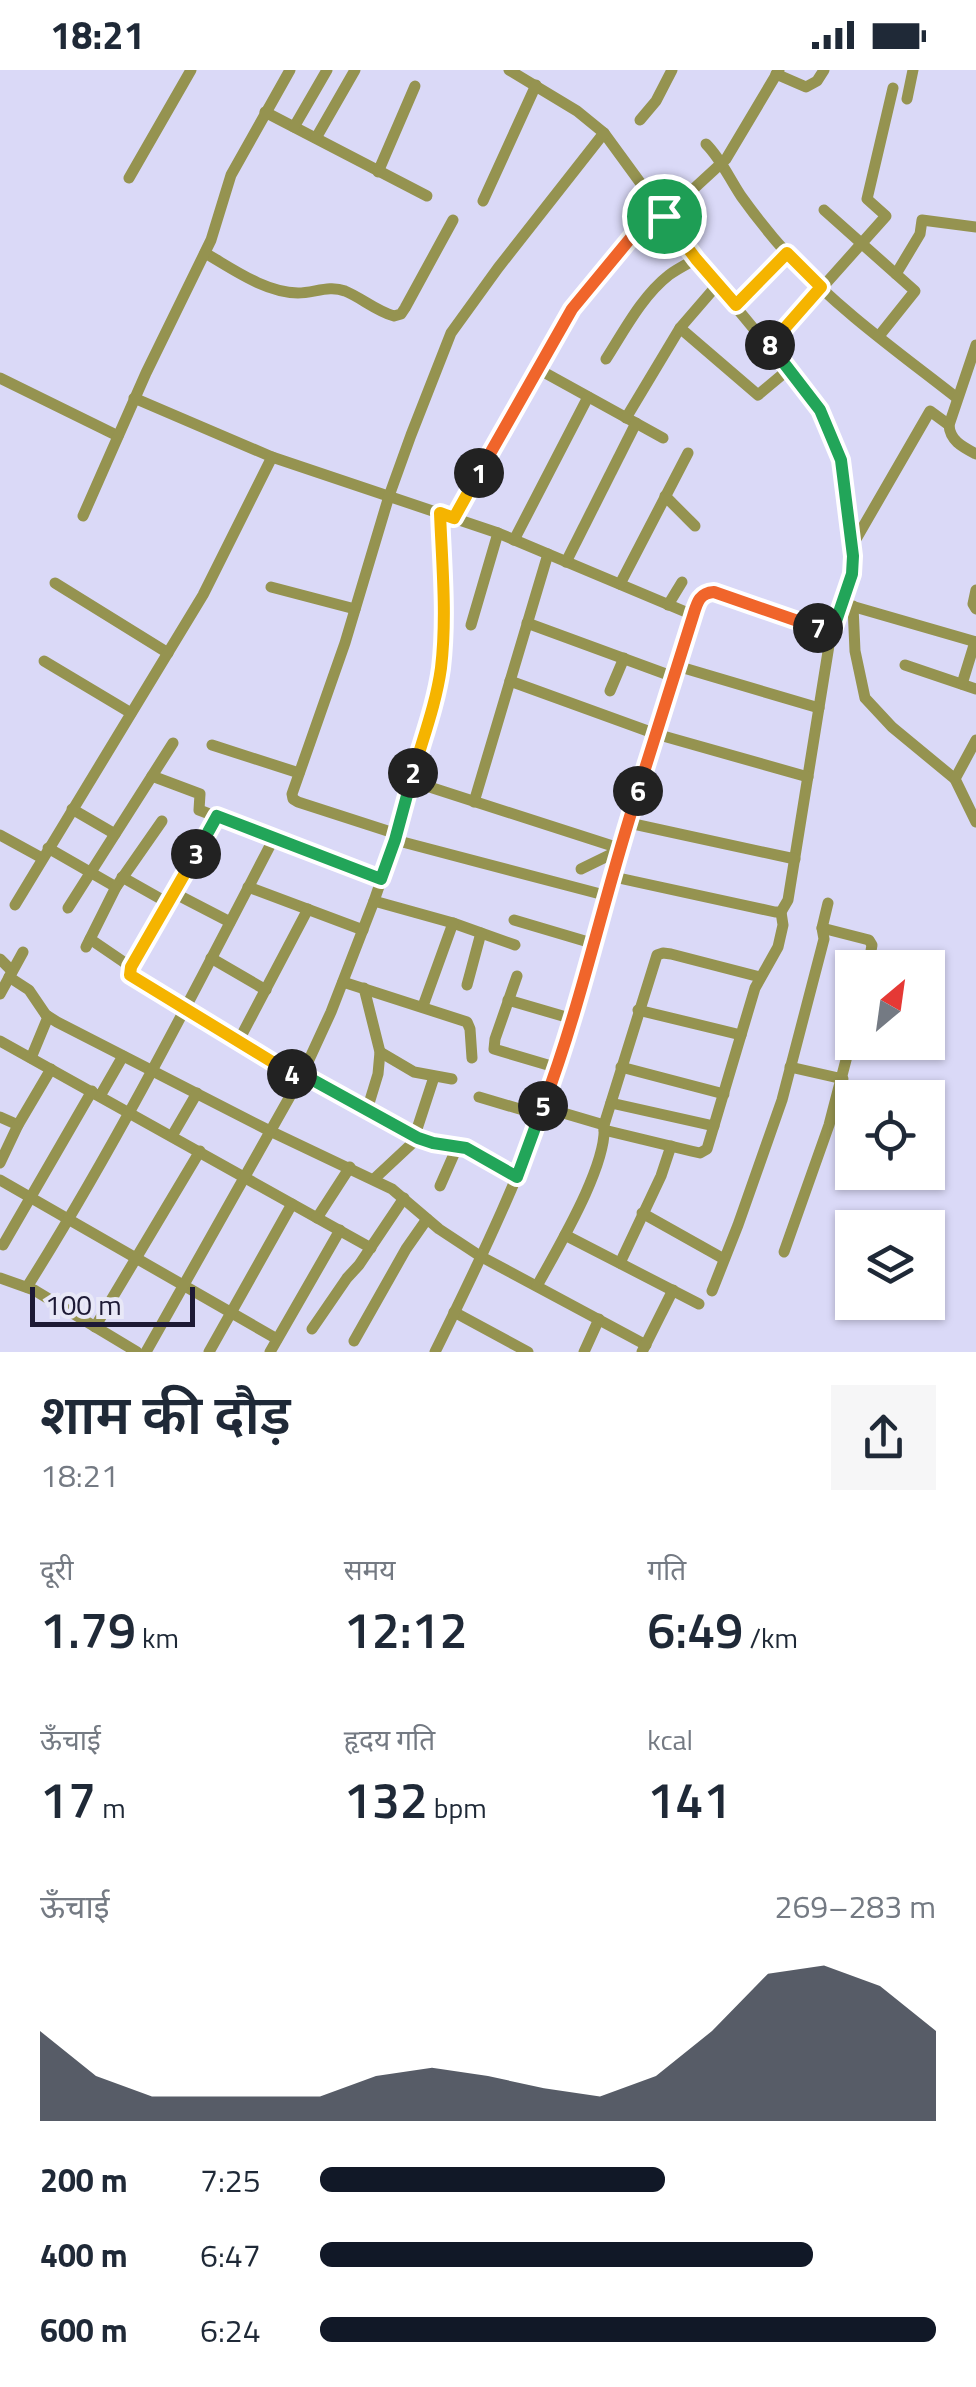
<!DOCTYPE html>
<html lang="hi">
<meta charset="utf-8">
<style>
body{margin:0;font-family:"Titillium Web","Noto Sans Devanagari",sans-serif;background:#f6f6f7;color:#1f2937;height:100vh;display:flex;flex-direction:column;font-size:38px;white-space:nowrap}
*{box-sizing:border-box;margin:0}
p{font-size:32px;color:#747a83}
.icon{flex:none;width:55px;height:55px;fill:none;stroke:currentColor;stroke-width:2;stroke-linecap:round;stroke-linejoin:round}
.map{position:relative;height:1282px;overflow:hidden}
.details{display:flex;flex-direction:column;background:#fff;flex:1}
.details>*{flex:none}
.needle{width:65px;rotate:29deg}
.tools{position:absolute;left:835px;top:880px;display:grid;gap:20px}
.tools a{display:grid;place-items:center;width:110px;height:110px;border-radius:0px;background:#fff;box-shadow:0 2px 8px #0004;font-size:50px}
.scale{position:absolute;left:30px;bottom:25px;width:165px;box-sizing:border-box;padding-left:10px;border:5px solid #1d1a35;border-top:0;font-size:28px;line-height:35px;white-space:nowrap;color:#1d1a35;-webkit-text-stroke:8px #e8e8f7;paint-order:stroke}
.pin{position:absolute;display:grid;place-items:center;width:85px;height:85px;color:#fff;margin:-42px;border:5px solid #fff;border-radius:50%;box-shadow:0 2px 10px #0007}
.km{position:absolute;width:50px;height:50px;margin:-25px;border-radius:50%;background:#222;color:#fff;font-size:28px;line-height:50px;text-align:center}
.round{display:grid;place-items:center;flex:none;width:105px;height:105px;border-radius:0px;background:#f6f6f7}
.head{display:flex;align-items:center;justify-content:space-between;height:170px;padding:0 40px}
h1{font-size:55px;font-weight:600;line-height:75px}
.metrics{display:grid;grid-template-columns:repeat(3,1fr);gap:15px;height:170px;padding:10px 40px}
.metrics div{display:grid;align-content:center}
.metrics b{font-size:50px;font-weight:600}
.metrics small{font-size:28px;font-weight:400}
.metrics p{font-size:28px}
.chart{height:280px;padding:20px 40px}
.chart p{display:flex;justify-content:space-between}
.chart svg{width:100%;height:180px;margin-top:10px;fill:#111827;opacity:.7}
ul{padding:0 40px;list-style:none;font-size:32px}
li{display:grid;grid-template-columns:160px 120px 1fr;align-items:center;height:75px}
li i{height:25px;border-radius:12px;background:#111827}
.status{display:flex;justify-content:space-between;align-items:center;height:70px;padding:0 50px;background:#fff;direction:ltr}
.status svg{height:28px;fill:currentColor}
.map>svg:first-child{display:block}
</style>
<div class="status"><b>18:21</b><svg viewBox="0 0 49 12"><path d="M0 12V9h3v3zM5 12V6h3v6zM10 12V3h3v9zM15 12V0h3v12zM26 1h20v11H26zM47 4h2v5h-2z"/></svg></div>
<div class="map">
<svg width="976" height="1282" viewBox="0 0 976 1282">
<rect width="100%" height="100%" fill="#dad9f7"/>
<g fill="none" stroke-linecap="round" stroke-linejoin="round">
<g stroke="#959350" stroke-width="11">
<path d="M509,0L577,41L604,63L696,189L821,340L841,390L853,486V504L831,563L788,830L781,842H775L614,807"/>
<path d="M776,4L806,17L817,11L824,0"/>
<path d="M907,29L913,0"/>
<path d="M265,42L427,126"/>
<path d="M640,50L656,31L672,0"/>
<path d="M294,57L327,0"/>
<path d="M316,68L355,0"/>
<path d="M706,74C721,89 729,108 741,126C756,147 773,168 790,187C839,240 901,284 957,328"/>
<path d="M378,102L415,16"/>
<path d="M129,108L191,0"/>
<path d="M483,131L536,15"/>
<path d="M824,140L915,221L879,266"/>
<path d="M664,146L726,89L779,0"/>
<path d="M205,183C233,199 264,222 298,223C314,223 329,215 345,221C362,228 376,241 394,246L401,244L405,238L453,150"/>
<path d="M896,204L920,164L922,150L976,157"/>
<path d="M736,235L787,183"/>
<path d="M680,258L758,325L789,299"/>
<path d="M976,275L949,355C950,371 963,377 976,384"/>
<path d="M770,276L886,146L867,129L893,18"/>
<path d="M606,289C624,261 642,226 669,205C677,199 687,194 696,189"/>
<path d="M538,299L663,368"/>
<path d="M0,308L118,366"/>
<path d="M134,328L272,387L498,463L693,545"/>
<path d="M626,348L680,258L718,214"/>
<path d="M665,426L695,456"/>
<path d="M83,446L146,303L211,170L231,105L290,0"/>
<path d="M454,448L572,239L634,164L660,140"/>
<path d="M514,470L588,327"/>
<path d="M852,476L930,341L949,355"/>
<path d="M566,492L636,353"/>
<path d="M55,513L168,583"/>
<path d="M620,514L688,383"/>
<path d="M271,517L355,539"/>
<path d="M976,520L973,534L976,539"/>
<path d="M668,535L682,512"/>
<path d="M848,535L976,572"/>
<path d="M853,536L855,581L865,628L892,657L955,709L976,752"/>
<path d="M527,553L674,607"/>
<path d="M471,555L498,463"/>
<path d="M44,591L131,643"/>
<path d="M905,595L976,619"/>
<path d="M677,596L819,638"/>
<path d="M510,611L656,664L808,707"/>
<path d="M962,614L975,572"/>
<path d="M610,621L624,588"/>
<path d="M212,675L299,703"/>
<path d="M152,706L200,724L199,740L381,809"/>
<path d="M955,709L976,670"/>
<path d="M411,711L622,779"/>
<path d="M474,732L548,484"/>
<path d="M72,739L115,764"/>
<path d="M217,747L131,897L130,905L300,1008"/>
<path d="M629,753L795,789"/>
<path d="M397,764L298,732L293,729L292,724L345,573L389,426L411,365L451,263L498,198L604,63"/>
<path d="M0,765L42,788"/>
<path d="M395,770L608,826"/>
<path d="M48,778L116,817"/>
<path d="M581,799L622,779"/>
<path d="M122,807L168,833"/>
<path d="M248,817L363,860"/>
<path d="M174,823L230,852"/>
<path d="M374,831L453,853L515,875"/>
<path d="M15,835L203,525L272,387"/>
<path d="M68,838L173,673"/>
<path d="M514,850L595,874"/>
<path d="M822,858L869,870L872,875L868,898"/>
<path d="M90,869L131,897"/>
<path d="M86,877L116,817L162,751"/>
<path d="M211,888L266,920"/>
<path d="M0,889L12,901"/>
<path d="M517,906L495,969L494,979L558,998"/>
<path d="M9,907L29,920L46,945L57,952L270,1061L392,1119L439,1159L480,1186L646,1275"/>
<path d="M343,912L467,952L470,959L472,988"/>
<path d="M467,915L481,863"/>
<path d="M364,918L380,982L378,1004L367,1040"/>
<path d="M0,924L23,882"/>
<path d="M508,930L573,949"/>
<path d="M423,936L453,853"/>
<path d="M638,940L741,965"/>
<path d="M0,971L371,1178"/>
<path d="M238,972L308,839"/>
<path d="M380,982L414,1002L452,1009"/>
<path d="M31,988L48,947L46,945"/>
<path d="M621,997L724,1024"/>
<path d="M790,997L843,1009"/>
<path d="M302,1005L419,1067L433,1073L466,1078L517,1107"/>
<path d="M100,1026L123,986"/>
<path d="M479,1027L540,1045"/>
<path d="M611,1033L714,1056"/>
<path d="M543,1037L604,1055"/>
<path d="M0,1047L18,1055"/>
<path d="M604,1060L691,1081L700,1083L707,1079L755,918L778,877L783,855L781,842"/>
<path d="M415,1065L434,1007"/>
<path d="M172,1066L197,1023"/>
<path d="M0,1093L18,1055L51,999"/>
<path d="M374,1109L419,1067"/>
<path d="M0,1110L277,1269"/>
<path d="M440,1116L458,1075"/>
<path d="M642,1143L724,1189"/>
<path d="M317,1148L350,1097"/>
<path d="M565,1165L699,1234"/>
<path d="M3,1175L92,1021"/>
<path d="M784,1182L829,1055L852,967"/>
<path d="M620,1193L661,1106L671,1076"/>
<path d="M0,1208L34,1220L137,1282"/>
<path d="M537,1216C557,1179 608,1095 604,1055L657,885L663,883L671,884L760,907"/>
<path d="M27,1217C118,1072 195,920 274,768"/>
<path d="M712,1221L738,1155L782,1030L824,869L822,858L828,833"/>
<path d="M454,1242L528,1282"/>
<path d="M95,1257L200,1081"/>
<path d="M312,1259L347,1208L359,1195L404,1128"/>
<path d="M354,1271L406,1179L427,1149"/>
<path d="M146,1282L302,1005L331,942L374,831L395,770L438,616L444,558L440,443"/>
<path d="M209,1282L292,1134"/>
<path d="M270,1282L340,1160"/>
<path d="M435,1282C481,1189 526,1094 559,996C610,842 643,682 698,530L705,523L714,522L831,563"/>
<path d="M584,1282L599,1249"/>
<path d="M642,1282L673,1220"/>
</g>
</g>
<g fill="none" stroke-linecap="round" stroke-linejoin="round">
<defs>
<path id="split-1" d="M479,403L572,239L634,164L660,140L664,146"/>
<path id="split-2" d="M413,703C423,668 436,634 441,598C447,547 442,494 440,443L454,448L479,403"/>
<path id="split-3" d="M196,784L217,746L381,809L395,770L413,703"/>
<path id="split-4" d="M196,784L131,897L130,905L292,1004"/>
<path id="split-5" d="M292,1004L300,1008L302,1004L418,1068L433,1073L466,1078L517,1107L543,1036"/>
<path id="split-6" d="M543,1036C582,933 604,825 638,721"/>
<path id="split-7" d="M638,721L693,546C697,533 699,523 714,522L818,558"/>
<path id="split-8" d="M770,275L820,340L841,390L853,486L852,504L832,563L818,558"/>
<path id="split-9" d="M664,146L696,189L736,235L787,183L821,217L770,275"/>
</defs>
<use href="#split-1" stroke="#fff" stroke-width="20"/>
<use href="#split-2" stroke="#fff" stroke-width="20"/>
<use href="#split-3" stroke="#fff" stroke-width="20"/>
<use href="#split-4" stroke="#fff" stroke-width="20"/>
<use href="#split-5" stroke="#fff" stroke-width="20"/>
<use href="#split-6" stroke="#fff" stroke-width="20"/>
<use href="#split-7" stroke="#fff" stroke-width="20"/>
<use href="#split-8" stroke="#fff" stroke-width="20"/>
<use href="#split-9" stroke="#fff" stroke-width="20"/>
<use href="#split-1" stroke="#f0652b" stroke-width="12"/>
<use href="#split-2" stroke="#f5b400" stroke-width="12"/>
<use href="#split-3" stroke="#22a559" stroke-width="12"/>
<use href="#split-4" stroke="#f5b400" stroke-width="12"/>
<use href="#split-5" stroke="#22a559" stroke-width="12"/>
<use href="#split-6" stroke="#f0652b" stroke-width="12"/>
<use href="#split-7" stroke="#f0652b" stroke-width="12"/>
<use href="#split-8" stroke="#22a559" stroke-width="12"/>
<use href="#split-9" stroke="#f5b400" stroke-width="12"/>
</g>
</svg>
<div class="tools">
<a><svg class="needle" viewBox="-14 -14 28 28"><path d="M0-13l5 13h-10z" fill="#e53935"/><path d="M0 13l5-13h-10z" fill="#747a83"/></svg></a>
<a><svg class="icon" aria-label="locate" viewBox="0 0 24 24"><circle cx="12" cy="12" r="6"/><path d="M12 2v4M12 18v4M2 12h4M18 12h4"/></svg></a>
<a><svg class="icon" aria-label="layers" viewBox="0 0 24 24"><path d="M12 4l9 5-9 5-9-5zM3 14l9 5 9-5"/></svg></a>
</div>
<div class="scale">100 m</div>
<div class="pin" style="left:664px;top:146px;background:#1e9e55"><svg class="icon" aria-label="arrive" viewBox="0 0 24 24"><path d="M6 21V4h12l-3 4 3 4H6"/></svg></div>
<b class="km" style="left:479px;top:403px">1</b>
<b class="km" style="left:413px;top:703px">2</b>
<b class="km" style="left:196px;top:784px">3</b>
<b class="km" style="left:292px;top:1004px">4</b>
<b class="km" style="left:543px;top:1036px">5</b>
<b class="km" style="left:638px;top:721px">6</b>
<b class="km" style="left:818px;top:558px">7</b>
<b class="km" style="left:770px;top:275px">8</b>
</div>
<section class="details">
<div class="head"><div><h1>शाम की दौड़</h1><p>18:21</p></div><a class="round"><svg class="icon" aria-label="share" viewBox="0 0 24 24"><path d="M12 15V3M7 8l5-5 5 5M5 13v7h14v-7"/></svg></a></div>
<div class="metrics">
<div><p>दूरी</p><b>1.79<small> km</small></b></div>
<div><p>समय</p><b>12:12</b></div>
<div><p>गति</p><b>6:49<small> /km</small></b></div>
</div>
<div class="metrics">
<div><p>ऊँचाई</p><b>17<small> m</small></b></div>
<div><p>हृदय गति</p><b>132<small> bpm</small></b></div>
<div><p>kcal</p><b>141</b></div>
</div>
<div class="chart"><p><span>ऊँचाई</span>269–283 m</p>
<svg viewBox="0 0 160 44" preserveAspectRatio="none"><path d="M0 44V22L10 33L20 38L30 38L40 38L50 38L60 33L70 31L80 33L90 36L100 38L110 33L120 22L130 8L140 6L150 11L160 22V44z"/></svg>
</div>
<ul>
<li><b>200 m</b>7:25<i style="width:56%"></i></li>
<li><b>400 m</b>6:47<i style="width:80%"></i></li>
<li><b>600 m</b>6:24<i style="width:100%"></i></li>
</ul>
</section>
